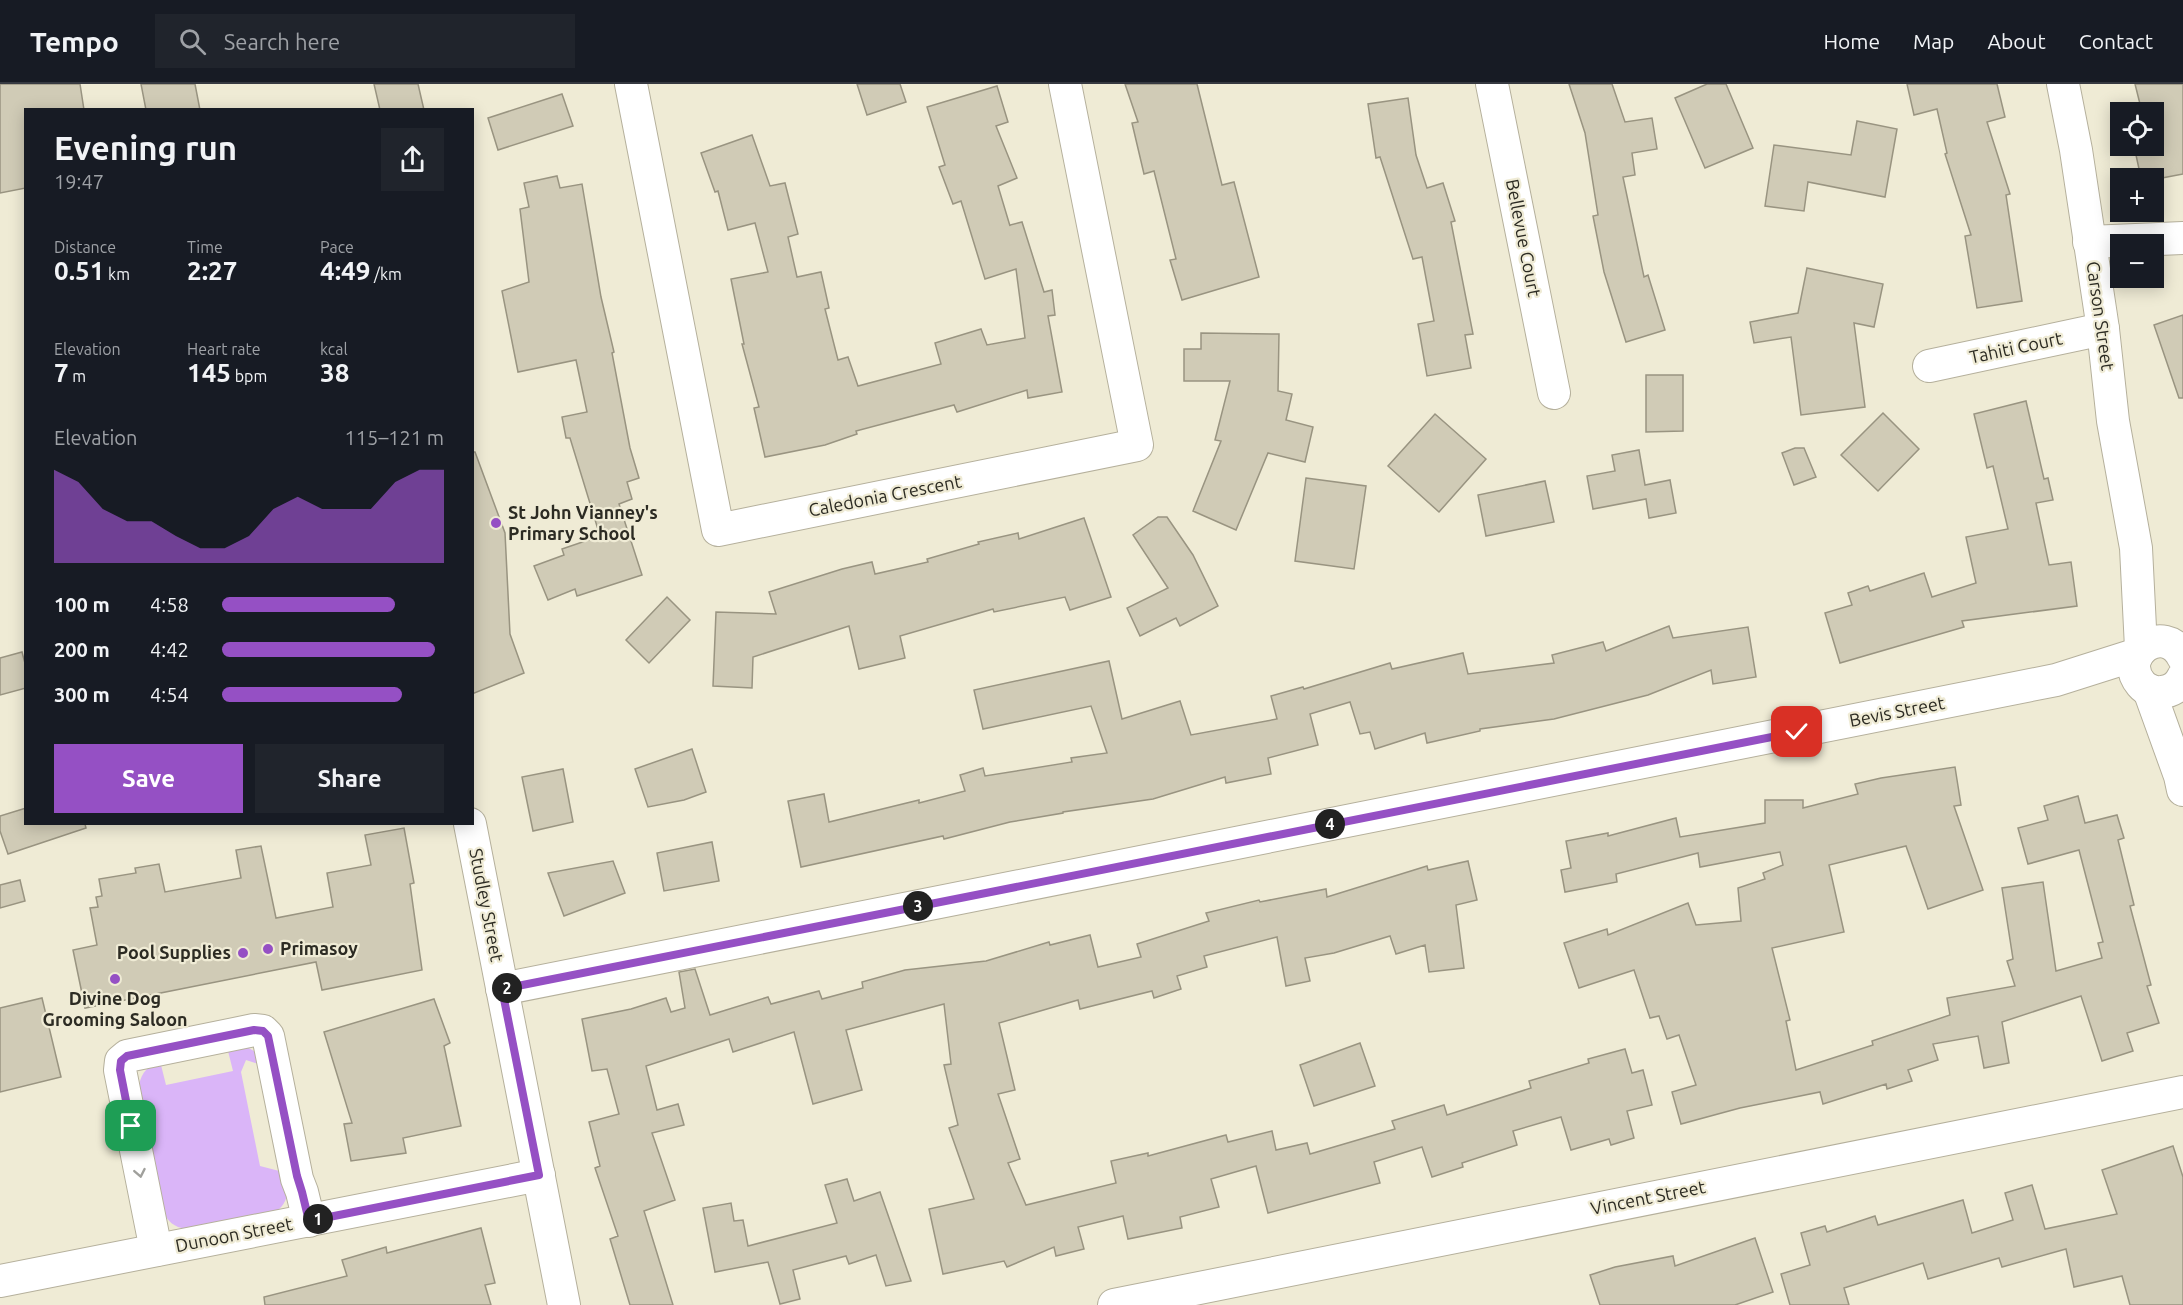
<!DOCTYPE html>
<meta charset="utf-8">
<style>
body{margin:0;font-family:Ubuntu,sans-serif;background:#20242c;color:#f1f3f6;height:100vh;display:flex;flex-direction:column;font-size:22px;white-space:nowrap}
*{box-sizing:border-box;margin:0}
p{font-size:20px;color:#9ea1a6}
.icon{flex:none;width:33px;height:33px;fill:none;stroke:currentColor;stroke-width:2;stroke-linecap:round;stroke-linejoin:round}
.map{position:relative;flex:1;overflow:hidden}
.panel{position:absolute;left:24px;top:24px;width:450px;height:717px;display:flex;flex-direction:column;background:#171b24;border-radius:0px;box-shadow:0 3px 15px #0003}
.panel>*{flex:none}
.controls{position:absolute;left:2110px;top:18px;display:grid;gap:12px}
.controls a{display:grid;place-items:center;width:54px;height:54px;border-radius:0px;background:#171b24;box-shadow:0 3px 15px #0003;font-size:30px}
.pin{position:absolute;display:grid;place-items:center;width:51px;height:51px;color:#fff;margin:-26px;border-radius:12px;box-shadow:0 3px 9px #0006}
.km{position:absolute;width:30px;height:30px;margin:-15px;border-radius:50%;background:#222;color:#fff;font-size:16px;line-height:30px;text-align:center}
.round{display:grid;place-items:center;flex:none;width:63px;height:63px;border-radius:0px;background:#20242c}
.head{display:flex;align-items:center;justify-content:space-between;height:102px;padding:0 30px}
h1{font-size:33px;font-weight:700;line-height:45px}
.stats{display:grid;grid-template-columns:repeat(3,1fr);gap:9px;height:102px;padding:6px 30px}
.stats div{display:grid;align-content:center}
.stats b{font-size:26px;font-weight:700}
.stats small{font-size:16px;font-weight:400}
.stats p{font-size:16px}
.chart{height:168px;padding:12px 30px}
.chart p{display:flex;justify-content:space-between}
.chart svg{width:100%;height:108px;margin-top:6px;fill:#9550c4;opacity:.7}
.cta{display:flex;gap:12px;margin-top:auto;padding:12px 30px}
.cta a{flex:1;height:69px;border-radius:0px;background:#9550c4;color:#fff;font-size:24px;font-weight:700;line-height:69px;text-align:center}
.cta a+a{background:#20242c;color:#f1f3f6}
ul{padding:0 30px;list-style:none;font-size:20px}
li{display:grid;grid-template-columns:96px 72px 1fr;align-items:center;height:45px}
li i{height:15px;border-radius:8px;background:#9550c4}
header{display:flex;align-items:center;gap:36px;box-sizing:border-box;height:84px;padding:0 30px;background:#171b24;border-bottom:2px solid #363941}
header strong{font-size:28px}
nav{display:flex;gap:33px;margin-inline-start:auto;font-size:21px}
.search{width:420px;height:54px;background:#20242c;display:flex;align-items:center;gap:15px;box-sizing:border-box;padding:0 21px;border-radius:0px;color:#9ea1a6;font-size:22px}
.map>svg:first-child{display:block}
</style>
<header>
<strong>Tempo</strong>
<div class="search"><svg class="icon" aria-label="search" viewBox="0 0 24 24"><circle cx="10" cy="10" r="6"/><path d="M15 15l6 6"/></svg>Search here</div>
<nav><a>Home</a><a>Map</a><a>About</a><a>Contact</a></nav>
</header>
<div class="map">
<svg width="2183" height="1221" viewBox="0 0 2183 1221">
<rect width="100%" height="100%" fill="#efebd5"/>
<path fill="#dab5f8" d="M245,962L259,970L265,982L246,976L241,988L260,1082L287,1089C288,1104 290,1119 275,1128L186,1145C174,1143 168,1138 163,1127L139,1001C142,987 148,983 160,977L166,1001L233,987L227,963Z"/>
<g fill="#d0cbb6" stroke="#999481" stroke-width="1.5">
<path d="M0,0H80L84,26H26V104L0,109Z"/>
<path d="M141,0H195L200,26H146Z"/>
<path d="M374,0H418L424,26H380Z"/>
<path d="M857,0H900L906,18L867,31Z"/>
<path d="M1125,0H1197L1222,101L1234,98L1259,193L1182,216L1170,176L1176,175L1154,87L1144,90L1132,39L1138,38Z"/>
<path d="M1569,0H1612L1625,38L1652,34L1657,65L1632,69L1635,91L1623,93L1644,193L1648,191L1665,246L1626,258L1604,188L1593,132L1598,131L1585,49Z"/>
<path d="M1707,0H1726L1753,64L1705,84L1675,14Z"/>
<path d="M1907,0H1997L2005,33L1987,38L2010,110L2006,111L2022,217L1977,224L1965,152L1971,151L1945,70L1947,69L1937,25L1914,31Z"/>
<path d="M2135,0H2183V90L2162,94H2141L2134,62H2154V28H2142Z"/>
<path d="M997,2L1008,38L996,42L1017,94L998,102L1010,142V141L1022,138L1044,208L1052,206L1055,231L1048,232L1062,308L1028,314L1027,306L957,328L954,321L856,347L857,350L825,361L765,373L754,324L759,323L742,260H744L731,195L768,188L755,139L728,146L718,107L715,108L701,69L752,51L770,102L785,99L798,150L788,153L797,193L821,188L829,224L825,225L838,276L848,273L858,302L941,280L935,259L981,245L987,261L1025,254L1016,185L985,195L961,117L953,120L939,83L945,81L927,23Z"/>
<path d="M562,10L573,42L498,66L488,34Z"/>
<path d="M1408,14L1416,71L1427,104L1443,99L1455,137L1451,138L1473,250L1465,251L1471,284L1427,292L1418,240L1434,237L1422,173L1413,175L1380,73L1376,74L1368,20Z"/>
<path d="M1857,37L1897,45L1885,113L1808,98L1804,127L1765,122L1774,61L1851,71Z"/>
<path d="M557,92L560,104L582,100L601,213L614,268L612,269L630,364L639,394L627,398L632,415L619,420L642,491L577,512L575,505L548,516L534,482L564,471L562,465L600,452L570,354H566L562,333L587,328L576,276L518,288L502,207L529,198L520,125L529,123L524,99Z"/>
<path d="M1807,184L1883,200L1874,243L1854,239L1865,323L1801,331L1791,253L1754,259L1750,238L1798,229Z"/>
<path d="M2183,231V314H2179L2154,241Z"/>
<path d="M1201,249L1279,250L1278,307L1292,310L1286,336L1313,343L1305,378L1268,369L1236,446L1193,427L1221,357L1215,356L1230,297H1184V265H1201Z"/>
<path d="M1646,291H1683V347L1646,348Z"/>
<path d="M2026,317L2044,395L2048,394L2053,416L2036,419L2049,481L2071,478L2077,522L1962,537L1964,543L1840,579L1825,529L1852,521L1848,509L1868,502L1870,507L1924,489L1932,513L1976,499L1966,453L2008,445L1993,382L1987,384L1974,330Z"/>
<path d="M1883,329L1919,365L1878,407L1841,371Z"/>
<path d="M1435,330L1486,375L1439,428L1388,382Z"/>
<path d="M1795,364H1804L1816,393L1794,401L1782,369Z"/>
<path d="M1639,366L1645,401L1670,396L1676,429L1649,434L1646,415L1593,425L1587,392L1615,387L1612,371Z"/>
<path d="M472,368H475L505,449L510,550L524,589L472,610Z"/>
<path d="M1306,394L1366,402L1354,485L1295,477Z"/>
<path d="M1545,397L1554,438L1486,452L1478,411Z"/>
<path d="M1158,433H1167L1193,471L1218,522L1180,542L1176,534L1140,552L1127,524L1168,504L1133,451Z"/>
<path d="M1084,434L1111,513L1070,526L1065,513L994,528L993,525L900,552L905,574L859,585L849,542L753,573L752,604L713,602L716,528L776,530L769,508L842,485L872,478L875,490L928,478L927,475L979,460L978,458L1018,449L1019,455Z"/>
<path d="M667,513L690,536L649,579L626,556Z"/>
<path d="M1669,542L1673,554L1748,543L1756,593L1713,600L1711,586L1648,611L1554,635L1480,645V647L1427,659L1425,649L1375,665L1370,648L1360,650L1350,618L1310,630L1318,661L1268,674L1271,690L1226,699L1225,693L1153,715L1063,728V729L1010,738L944,755L943,752L801,783L788,717L824,710L829,738L919,716V719L965,707L960,691L983,684L985,692L1072,678L1071,674L1107,669L1091,622L983,645L974,606L1109,577L1122,635L1180,617L1191,651L1277,635L1271,612L1303,603L1304,605L1390,579L1392,585L1463,569L1468,590L1554,579L1552,571L1603,558L1606,567Z"/>
<path d="M22,568L26,583V604L0,611V574Z"/>
<path d="M692,665L706,708L684,716L648,723L635,685Z"/>
<path d="M1955,683L1961,721L1954,722L1983,806L1928,825L1906,762L1829,781L1844,848L1772,864L1790,936L1786,937L1796,986L1873,961L1872,957L1950,931L1947,914L2015,902L2007,877L2013,875L2002,804L2043,798L2056,887L2102,874L2098,859L2103,858L2079,766L2028,780L2018,744L2048,736L2044,722L2078,712L2085,739L2117,731L2124,754L2118,756L2134,821L2130,822L2151,901L2147,902L2159,939L2127,949L2133,967L2102,977L2081,912L2002,938L2009,979L1984,984L1978,952L1933,960L1938,976L1908,986L1912,997L1887,1005L1886,1000L1823,1020L1820,1008L1740,1024L1681,1040L1672,1008L1696,1001L1679,951L1667,955L1659,932L1650,934L1634,886L1579,904L1564,859L1607,845L1608,851L1688,819L1696,841L1741,837L1738,804L1765,795L1763,789L1783,781L1780,768L1700,783L1698,769L1616,790L1617,798L1565,808L1561,786L1571,784L1566,757L1608,749V752L1676,734L1680,753L1765,739V716H1803V724L1858,710L1855,700L1881,694Z"/>
<path d="M563,685L573,738L533,747L522,693Z"/>
<path d="M26,724V740H85L86,744L8,770L0,747V732Z"/>
<path d="M404,744L414,799L410,800L422,886L322,906L316,878L85,924L73,866L97,861L90,824L98,823L96,813L102,812L99,795L136,789L135,784L159,780L165,808L241,794L236,766L261,762L276,834L333,823L327,789L371,781L365,751Z"/>
<path d="M712,758L719,797L664,807L657,769Z"/>
<path d="M613,777L625,809L564,832L548,789Z"/>
<path d="M1468,777L1477,816L1456,821L1464,884L1429,888L1425,861L1396,870L1390,852L1334,869L1305,874L1310,897L1286,902L1277,853L1204,872L1207,883L1177,892L1181,905L1154,914L1152,907L1080,925L1078,916L999,939L1015,1006L998,1010L1020,1075L1008,1079L1026,1121L1116,1099L1111,1077L1148,1069V1072L1226,1051L1228,1058L1272,1047L1276,1066L1307,1059L1310,1070L1395,1045L1392,1037L1444,1021L1447,1031L1531,1004L1529,997L1589,979L1588,975L1625,965L1632,989L1643,986L1652,1021L1627,1027L1634,1054L1611,1061L1609,1055L1571,1066L1561,1033L1513,1047L1517,1061L1462,1079L1463,1083L1432,1093L1422,1063L1374,1078L1380,1099L1268,1129L1256,1082L1211,1095L1219,1123L1180,1133L1182,1144L1128,1155L1123,1132L1078,1143L1084,1165L1056,1172L1054,1163L1007,1183L1004,1177L943,1190L929,1125L974,1115L949,1044L958,1041L944,981L951,980L944,920L846,946L862,1006L813,1020L794,948L733,968L729,955L646,982L657,1026L678,1020L684,1041L652,1049L675,1116L644,1127L673,1221H630L610,1155L618,1152L595,1084L600,1082L589,1038L619,1030L607,985L592,987L582,935L631,925L666,914L671,928L685,924L679,888L695,885L710,931L768,913L771,920L819,907L822,915L863,904L862,898L905,886L986,877L1049,858L1050,861L1090,851L1098,883L1141,873L1137,860L1209,837L1206,829L1259,816L1260,818L1326,805L1327,813L1427,782L1428,786Z"/>
<path d="M20,796L25,817L0,824V801Z"/>
<path d="M42,914L61,993L0,1008V924Z"/>
<path d="M434,915L450,959L444,962L461,1042L403,1054L406,1069L351,1077L344,1040L352,1039L324,948Z"/>
<path d="M1360,959L1375,1002L1314,1022L1300,981Z"/>
<path d="M2173,1062L2183,1093V1221H2130L2122,1192L2074,1203L2066,1165L2002,1183L1999,1174L1928,1195L1923,1179L1844,1204L1849,1221H1790L1781,1190L1810,1181L1801,1149L1825,1142L1827,1148L1875,1132L1878,1141L1963,1116L1972,1149L2013,1136L2005,1109L2032,1101L2045,1145L2117,1130L2102,1086Z"/>
<path d="M847,1095L854,1117L880,1108L911,1197L886,1202L876,1171L849,1180L846,1172L793,1186L800,1215L780,1220L768,1178L715,1188L703,1124L731,1119L734,1137L743,1136L748,1162L837,1139L825,1101Z"/>
<path d="M481,1144L495,1199L485,1201L491,1221H265L264,1213L347,1192L342,1176L386,1163L387,1169Z"/>
<path d="M1755,1154L1773,1208L1735,1221H1600L1590,1191L1615,1183L1673,1172L1675,1182Z"/>
</g>
<g fill="none" stroke-linecap="round" stroke-linejoin="round">
<defs>
<g id="street">
<path d="M631,0L718,446L1137,361L1065,0"/>
<path d="M1492,0L1554,309"/>
<path d="M2063,0L2076,66L2103,245L2113,337L2136,464L2141,564"/>
<path d="M2089,158L2183,154"/>
<path d="M1929,282L2103,245"/>
<path d="M2183,573C2165,537 2116,570 2141,600C2146,606 2154,609 2162,608C2172,607 2179,602 2183,593"/>
<path d="M2149,606L2180,692L2183,706"/>
<path d="M470,740L564,1221"/>
<path d="M502,905L2056,596L2138,570"/>
<path d="M156,1166L120,986L121,977L127,972L254,946L263,947L268,952L297,1095L302,1108L309,1137"/>
<path d="M0,1197L539,1091"/>
<path d="M1114,1221L2183,1008"/>
</g>
</defs>
<use href="#street" stroke="#b5b09c" stroke-width="34"/>
<use href="#street" stroke="#fff" stroke-width="32"/>
</g>
<defs><path id="oneway-chevron" d="M-2-3.5L2.5 0L-2 3.5" fill="none" stroke-width="1.6" stroke-linecap="round" stroke-linejoin="round" transform="scale(1.5)"/></defs>
<use stroke="#a0a09c" href="#oneway-chevron" transform="translate(140 1089) rotate(79)"/>
<g fill="none" stroke-linecap="round" stroke-linejoin="round">
<defs>
<path id="route" d="M131,1042L120,986L121,977L127,972L254,946L263,947L268,952L297,1092L302,1108L309,1137L539,1091L502,905L1797,648"/>
</defs>
<use href="#route" stroke="#fff" stroke-width="12"/>
<use href="#route" stroke="#9550c4" stroke-width="8"/>
</g>
<g fill="#9550c4" stroke="#efebd5" stroke-width="2">
<circle cx="496" cy="439" r="6"/>
<circle cx="268" cy="865" r="6"/>
<circle cx="243" cy="869" r="6"/>
<circle cx="115" cy="895" r="6"/>
</g>
<g text-anchor="middle" stroke-width="4.5" stroke-linejoin="round" paint-order="stroke">
<g font-size="18" fill="#2c2b23" stroke="#efebd5">
<text transform="translate(1523 154) rotate(79)" y="6">Bellevue Court</text>
<text transform="translate(2100 232) rotate(82)" y="6">Carson Street</text>
<text transform="translate(2016 264) rotate(-12)" y="6">Tahiti Court</text>
<text transform="translate(885 412) rotate(-11)" y="6">Caledonia Crescent</text>
<text transform="translate(1897 628) rotate(-11)" y="6">Bevis Street</text>
<text transform="translate(486 821) rotate(79)" y="6">Studley Street</text>
<text transform="translate(1648 1114) rotate(-11)" y="6">Vincent Street</text>
<text transform="translate(234 1151) rotate(-11)" y="6">Dunoon Street</text>
</g>
<g font-size="18" font-weight="bold" fill="#2c2b23" stroke="#efebd5" text-anchor="start">
<text x="508" y="435">St John Vianney's<tspan x="508" dy="21">Primary School</tspan></text>
<text x="280" y="871">Primasoy</text>
<text x="231" y="875" text-anchor="end">Pool Supplies</text>
<text x="115" y="921" text-anchor="middle">Divine Dog<tspan x="115" dy="21">Grooming Saloon</tspan></text>
</g>
</g>
</svg>
<div class="controls">
<a><svg class="icon" aria-label="locate" viewBox="0 0 24 24"><circle cx="12" cy="12" r="6"/><path d="M12 2v4M12 18v4M2 12h4M18 12h4"/></svg></a>
<a>+</a>
<a>−</a>
</div>
<div class="pin" style="left:131px;top:1042px;background:#1e9e55"><svg class="icon" aria-label="arrive" viewBox="0 0 24 24"><path d="M6 21V4h12l-3 4 3 4H6"/></svg></div>
<div class="pin" style="left:1797px;top:648px;background:#d93025"><svg class="icon" aria-label="check" viewBox="0 0 24 24"><path d="M5 12l5 5 9-10"/></svg></div>
<b class="km" style="left:318px;top:1135px">1</b>
<b class="km" style="left:507px;top:904px">2</b>
<b class="km" style="left:918px;top:822px">3</b>
<b class="km" style="left:1330px;top:740px">4</b>
<section class="panel">
<div class="head"><div><h1>Evening run</h1><p>19:47</p></div><a class="round"><svg class="icon" aria-label="share" viewBox="0 0 24 24"><path d="M12 15V3M7 8l5-5 5 5M5 13v7h14v-7"/></svg></a></div>
<div class="stats">
<div><p>Distance</p><b>0.51<small> km</small></b></div>
<div><p>Time</p><b>2:27</b></div>
<div><p>Pace</p><b>4:49<small> /km</small></b></div>
</div>
<div class="stats">
<div><p>Elevation</p><b>7<small> m</small></b></div>
<div><p>Heart rate</p><b>145<small> bpm</small></b></div>
<div><p>kcal</p><b>38</b></div>
</div>
<div class="chart"><p><span>Elevation</span>115–121 m</p>
<svg viewBox="0 0 160 44" preserveAspectRatio="none"><path d="M0 44V6L10 11L20 22L30 27L40 27L50 33L60 38L70 38L80 33L90 22L100 17L110 22L120 22L130 22L140 11L150 6L160 6V44z"/></svg>
</div>
<ul>
<li><b>100 m</b>4:58<i style="width:78%"></i></li>
<li><b>200 m</b>4:42<i style="width:96%"></i></li>
<li><b>300 m</b>4:54<i style="width:81%"></i></li>
</ul>
<div class="cta"><a>Save</a><a>Share</a></div>
</section>
</div>
